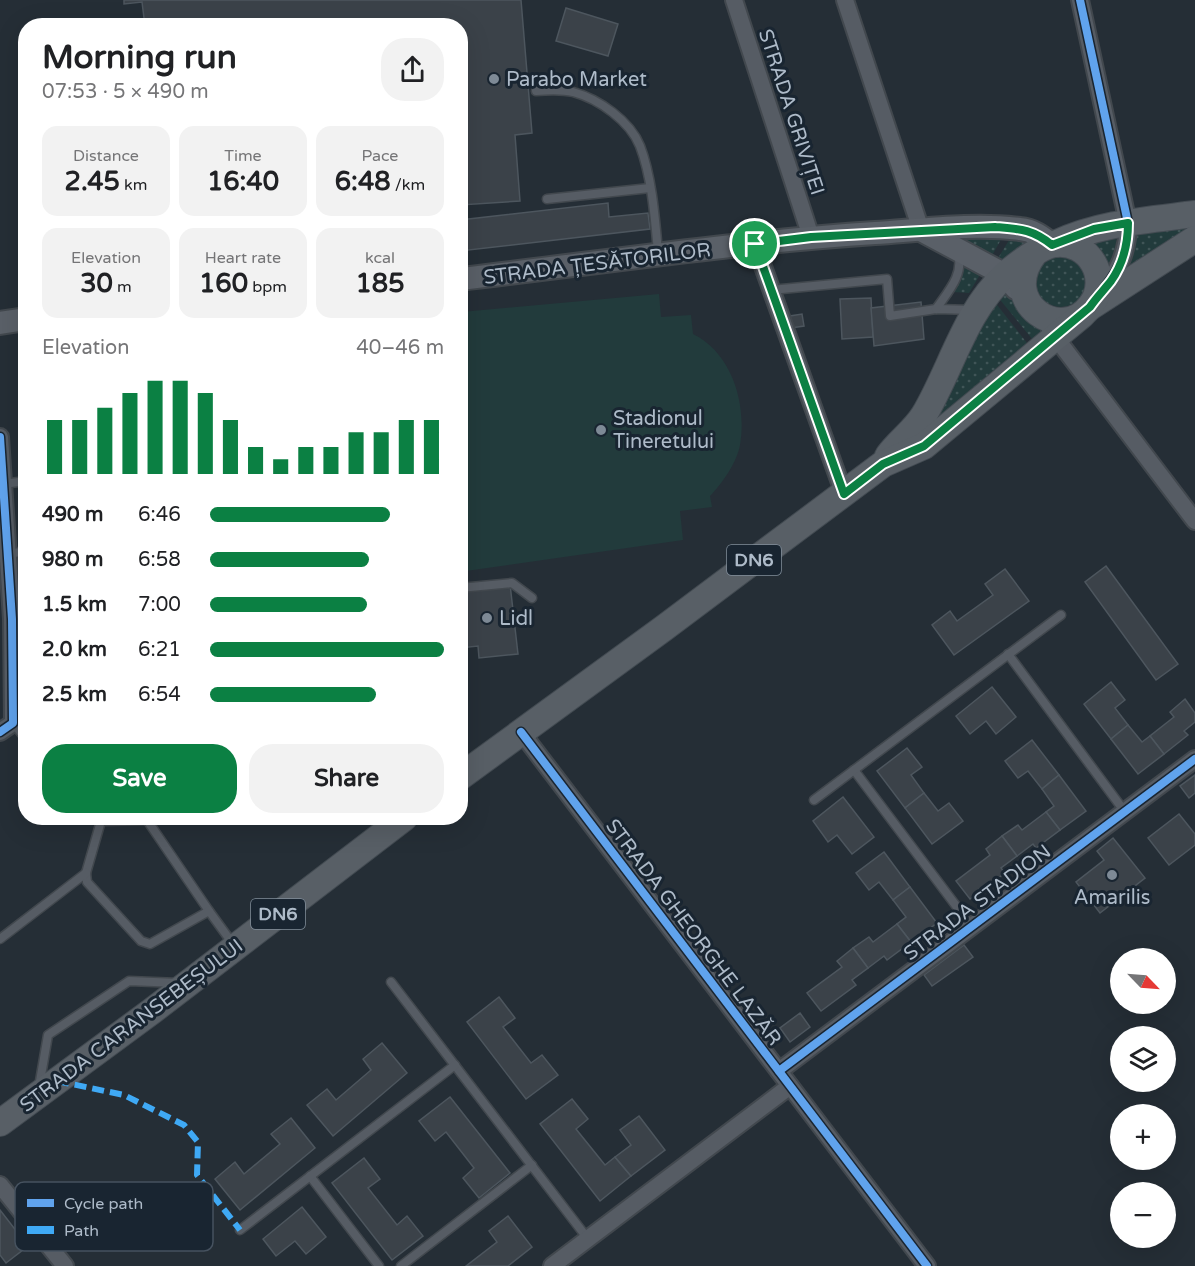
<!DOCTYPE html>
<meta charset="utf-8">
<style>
body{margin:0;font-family:"Varela Round",sans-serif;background:#f2f2f2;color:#202124;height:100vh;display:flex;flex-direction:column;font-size:22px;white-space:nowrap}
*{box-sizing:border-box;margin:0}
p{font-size:20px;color:#757577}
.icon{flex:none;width:33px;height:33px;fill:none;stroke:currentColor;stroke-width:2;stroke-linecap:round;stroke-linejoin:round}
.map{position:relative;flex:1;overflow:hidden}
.drawer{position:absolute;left:18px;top:18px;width:450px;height:807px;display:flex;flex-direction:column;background:#fff;border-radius:24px;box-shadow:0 6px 24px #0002}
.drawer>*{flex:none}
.needle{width:39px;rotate:115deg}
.controls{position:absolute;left:1110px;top:948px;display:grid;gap:12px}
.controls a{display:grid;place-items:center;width:66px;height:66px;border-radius:50%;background:#fff;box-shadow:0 6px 24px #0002;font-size:30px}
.pin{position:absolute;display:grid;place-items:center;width:51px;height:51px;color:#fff;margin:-26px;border:3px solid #fff;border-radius:50%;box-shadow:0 2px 6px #0007}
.round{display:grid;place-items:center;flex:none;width:63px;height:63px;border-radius:24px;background:#f2f2f2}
.overview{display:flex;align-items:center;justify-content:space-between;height:102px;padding:0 24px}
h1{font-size:33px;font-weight:800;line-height:45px}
.metrics{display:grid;grid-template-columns:repeat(3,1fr);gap:9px;height:102px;padding:6px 24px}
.metrics div{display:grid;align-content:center;border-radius:15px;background:#f2f2f2;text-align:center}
.metrics b{font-size:26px;font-weight:800}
.metrics small{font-size:16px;font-weight:400}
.metrics p{font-size:16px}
.chart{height:168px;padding:12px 24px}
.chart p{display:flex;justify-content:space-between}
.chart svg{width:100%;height:108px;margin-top:6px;stroke:#0b8043;stroke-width:6}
.button{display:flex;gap:12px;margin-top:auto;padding:12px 24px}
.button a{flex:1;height:69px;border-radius:24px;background:#0b8043;color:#fff;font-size:24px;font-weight:800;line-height:69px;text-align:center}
.button a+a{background:#f2f2f2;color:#202124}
ul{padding:0 24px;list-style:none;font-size:20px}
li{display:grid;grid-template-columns:96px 72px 1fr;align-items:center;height:45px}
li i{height:15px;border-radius:8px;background:#0b8043}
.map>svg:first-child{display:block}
</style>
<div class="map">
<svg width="1195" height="1266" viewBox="0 0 1195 1266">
<defs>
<pattern id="green-dots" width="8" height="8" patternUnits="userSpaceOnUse" patternTransform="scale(1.5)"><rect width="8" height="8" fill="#223b3c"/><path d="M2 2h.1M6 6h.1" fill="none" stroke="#405557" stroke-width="1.8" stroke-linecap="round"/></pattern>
</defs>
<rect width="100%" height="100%" fill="#252e36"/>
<g fill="url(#green-dots)">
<path d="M1195,222V230L1121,272L1134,233Z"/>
<path d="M1003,236L989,261L942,237Z"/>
<path d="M1117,236L1115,250L1107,267L1091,240Z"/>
<path d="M1011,237L1028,238L1026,243L1005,261L995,263Z"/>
<circle cx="1061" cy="282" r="25"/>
<path d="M963,262L981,273L969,293L953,292V290Z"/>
<path d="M1002,290L1016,298L1046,334L1037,345L997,296Z"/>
<path d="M994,301L1031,348L925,431Z"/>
</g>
<path fill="#223b3c" d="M659,294L661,317L691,315L693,334C732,353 747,404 740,445C737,462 722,484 710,496L712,507L680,511L683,540L466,571L460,536L461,312Z"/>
<g fill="#3b4249" stroke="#4d565e" stroke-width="1.5">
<path d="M124,0H521L532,133L515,135L520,201L460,205V26H145L142,2L124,4Z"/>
<path d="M566,8L618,24L608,56L556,41Z"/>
<path d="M608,203L609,217L648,213L650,229L460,251V220Z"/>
<path d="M871,298L873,337L842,339L840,299Z"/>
<path d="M921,302L924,339L874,346L871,308Z"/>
<path d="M802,314L804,326L791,328L790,316Z"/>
<path d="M1106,566L1178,664L1156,680L1085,582Z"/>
<path d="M1005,569L1029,601L954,655L932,625L950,611L957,621L993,595L985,584Z"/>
<path d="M510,584L518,654L479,658L478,646L460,648V590Z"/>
<path d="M1111,682L1125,700L1115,708L1128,725L1111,739L1084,704Z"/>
<path d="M992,687L1016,717L996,734L986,721L970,734L956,716Z"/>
<path d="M1185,699L1195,713V722L1184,731L1188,735L1164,754L1150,736L1174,717L1170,712Z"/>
<path d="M1128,725L1142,742L1150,736L1164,754L1138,774L1111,739Z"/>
<path d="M1032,740L1059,775L1042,789L1028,771L1018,778L1005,761Z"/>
<path d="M907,748L922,767L911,775L924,793L905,808L877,771Z"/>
<path d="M1059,775L1086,811L1060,830L1046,812L1054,806L1042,789Z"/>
<path d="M1195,775V793L1189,798L1180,786Z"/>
<path d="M924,793L938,811L949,803L963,821L932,844L905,808Z"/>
<path d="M843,797L874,837L852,854L837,835L828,842L813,821Z"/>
<path d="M1046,812L1060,830L1036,848L1033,844L1017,856L1002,836L1018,825L1022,830Z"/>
<path d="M1179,814L1195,834V845L1169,865L1148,838Z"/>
<path d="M1002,836L1017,856L1001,868L1005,873L970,899L956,881L990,855L986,849Z"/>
<path d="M1113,838L1145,878L1100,913L1076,882L1104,860L1097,851Z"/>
<path d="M884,852L910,887L893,900L879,882L869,890L856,873Z"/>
<path d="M910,887L937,923L911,942L897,924L906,917L893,900Z"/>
<path d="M897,924L911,942L887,960L884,956L868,968L853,948L869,937L873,942Z"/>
<path d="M964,945L973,957L932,986L924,975Z"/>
<path d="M853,948L868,968L852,980L856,985L821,1011L807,993L842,967L837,961Z"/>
<path d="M499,997L515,1018L503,1027L531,1063L542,1055L558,1075L526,1099L467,1022Z"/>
<path d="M800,1013L810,1027L790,1042L780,1028Z"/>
<path d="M382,1043L407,1073L333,1136L307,1105L327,1089L336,1100L371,1070L363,1059Z"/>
<path d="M450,1097L510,1173L479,1198L463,1178L474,1168L446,1132L435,1141L419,1121Z"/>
<path d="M572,1099L588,1119L576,1129L605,1165L615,1157L631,1176L600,1201L540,1124Z"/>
<path d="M639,1116L665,1150L631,1176L615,1157L631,1145L620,1130Z"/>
<path d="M291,1118L315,1148L240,1210L215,1179L235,1162L244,1174L280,1144L271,1134Z"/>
<path d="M364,1158L380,1179L368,1188L397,1225L407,1216L423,1236L392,1260L332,1183Z"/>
<path d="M302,1207L326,1237L306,1254L295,1241L276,1256L263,1239Z"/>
<path d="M0,1210L28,1246L6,1263L0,1255Z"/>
<path d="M508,1216L532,1247L508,1266H466L497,1242L489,1231Z"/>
</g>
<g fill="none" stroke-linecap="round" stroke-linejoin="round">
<defs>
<g id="lane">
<path d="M536,91C548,90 560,89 573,92C599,99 630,121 640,146C652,177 655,219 658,252"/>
<path d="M547,199L650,188"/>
<path d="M771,290L887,279L890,316L936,309L973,310"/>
<path d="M936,309C947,293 966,273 957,252"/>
<path d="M3,484L26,481"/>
<path d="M8,554L26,551"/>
<path d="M460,588L512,583L532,598"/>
<path d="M1008,654L1125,812"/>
<path d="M13,723L26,739"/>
<path d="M854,770L972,927"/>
<path d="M814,800L1061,615"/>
<path d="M89,818L101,821L147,820L154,818"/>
<path d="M147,820L209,911"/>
<path d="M101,821L86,873L87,882L141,941L150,944L209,911L233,944"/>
<path d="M0,939L86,873"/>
<path d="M391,982L588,1239"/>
<path d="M39,1087L48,1035L129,981L179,983"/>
<path d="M310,1176L379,1266"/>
<path d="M240,1230L455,1065"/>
<path d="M401,1266L532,1165"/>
</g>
<g id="street">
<path d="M734,0L811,237"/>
<path d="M845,0L921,230"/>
<path d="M1080,0L1128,223C1128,253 1118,272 1099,295"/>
<path d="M755,244L844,494"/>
<path d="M1050,330L1195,521"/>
<path d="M0,437L12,619L13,723L0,732"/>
<path d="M521,732L927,1266"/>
<path d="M779,1071L1195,759"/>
<path d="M0,1185L65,1266"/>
<path d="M552,1266L790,1086"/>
</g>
<g id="secondary">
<path d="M923,231L1005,275L1016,288"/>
<path d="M460,279C598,263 737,242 875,233C921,230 976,223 1020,229C1033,230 1042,237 1052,245"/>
<path d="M0,323L26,319"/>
</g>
<g id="primary">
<path d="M1055,244C1099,223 1148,220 1195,214"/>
<path d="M1090,307L1195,239"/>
<path d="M888,456C899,441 914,431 924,415C951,370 965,311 1005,275C1016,265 1041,246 1055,244C1089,240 1111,278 1091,305C1062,345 997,303 1034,254"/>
<path d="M460,777L664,628L883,464L924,446L1082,315"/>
<path d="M0,1123L152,1011L404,818"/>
</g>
</defs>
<use href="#lane" stroke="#42484e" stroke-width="11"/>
<use href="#street" stroke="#42484e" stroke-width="20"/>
<use href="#secondary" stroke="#42484e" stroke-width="26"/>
<use href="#primary" stroke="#434b52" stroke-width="28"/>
<use href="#lane" stroke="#565c64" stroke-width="8"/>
<use href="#street" stroke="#565c64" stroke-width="16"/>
<use href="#secondary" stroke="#5a6068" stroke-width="22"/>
<use href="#primary" stroke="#585f66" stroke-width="26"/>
<path stroke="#3fa9f5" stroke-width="6" stroke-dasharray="12 6" stroke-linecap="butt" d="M57,1081L124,1095L184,1125L198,1142L197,1175L240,1230"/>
<defs>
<g id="cycleway">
<path d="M1080,0L1128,223C1128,255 1117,274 1096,298"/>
<path d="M0,437L12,619L13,723L0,732"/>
<path d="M521,732L927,1266"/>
<path d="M779,1071L1195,759"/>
</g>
</defs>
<use href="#cycleway" stroke="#192531" stroke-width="11"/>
<use href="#cycleway" stroke="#60a3ed" stroke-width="8"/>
</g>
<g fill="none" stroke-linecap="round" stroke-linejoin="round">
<defs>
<path id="route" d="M1128,223C1128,244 1123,264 1111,281C1104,290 1096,298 1090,307L924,446L883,464L844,494L755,244L811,237L995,227C1020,229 1032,229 1052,245L1094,229Z"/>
</defs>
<use href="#route" stroke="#fff" stroke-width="12"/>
<use href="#route" stroke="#0b8043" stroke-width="8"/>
</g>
<g fill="#7e8a96" stroke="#192531" stroke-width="2">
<circle cx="494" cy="79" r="6"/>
<circle cx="601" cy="430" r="6"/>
<circle cx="487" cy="618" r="6"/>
<circle cx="1112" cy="875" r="6"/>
</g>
<g text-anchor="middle" stroke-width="6" stroke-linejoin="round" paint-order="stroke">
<g fill="#192531" stroke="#818e9b" stroke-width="1.5">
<rect x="727" y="545" width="54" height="30" rx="4.5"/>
<rect x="251" y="899" width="54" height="30" rx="4.5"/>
</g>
<g font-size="18" font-weight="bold" fill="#aebbc9">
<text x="754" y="566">DN6</text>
<text x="278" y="920">DN6</text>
</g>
<g font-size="20" fill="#aebbc9" stroke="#192531" text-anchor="start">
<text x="506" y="86">Parabo Market</text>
<text x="613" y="425">Stadionul<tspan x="613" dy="23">Tineretului</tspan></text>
<text x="499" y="625">Lidl</text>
<text x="1112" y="904" text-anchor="middle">Amarilis</text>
</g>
<g font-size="20" fill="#aebbc9" stroke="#192531">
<text transform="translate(792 112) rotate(72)" y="7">STRADA GRIVIȚEI</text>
<text transform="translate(597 263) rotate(-7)" y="7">STRADA ȚESĂTORILOR</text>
<text transform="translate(977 902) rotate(-37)" y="7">STRADA STADION</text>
<text transform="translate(694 932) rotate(53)" y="7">STRADA GHEORGHE LAZĂR</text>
<text transform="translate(131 1025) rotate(-37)" y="7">STRADA CARANSEBEȘULUI</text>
</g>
</g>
<rect x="15" y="1182" width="198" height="69" rx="9" fill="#192531" stroke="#46525f" stroke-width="1.5"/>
<rect x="27" y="1199" width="27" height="8" fill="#60a3ed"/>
<rect x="27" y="1226" width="27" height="8" fill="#3fa9f5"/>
<g font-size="16" fill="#aebbc9">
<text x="64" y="1209">Cycle path</text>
<text x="64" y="1236">Path</text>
</g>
</svg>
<div class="controls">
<a><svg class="needle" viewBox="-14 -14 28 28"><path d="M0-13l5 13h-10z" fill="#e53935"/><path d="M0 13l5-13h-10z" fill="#757577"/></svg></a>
<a><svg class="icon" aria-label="layers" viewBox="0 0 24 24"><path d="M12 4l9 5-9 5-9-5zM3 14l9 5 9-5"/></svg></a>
<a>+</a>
<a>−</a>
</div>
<div class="pin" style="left:755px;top:244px;background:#1e9e55"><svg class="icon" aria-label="arrive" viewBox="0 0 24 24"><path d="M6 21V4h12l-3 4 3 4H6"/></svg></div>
<section class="drawer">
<div class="overview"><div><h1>Morning run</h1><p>07:53 · 5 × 490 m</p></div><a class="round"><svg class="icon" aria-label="share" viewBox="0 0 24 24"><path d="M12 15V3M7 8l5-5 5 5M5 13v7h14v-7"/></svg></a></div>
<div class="metrics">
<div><p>Distance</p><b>2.45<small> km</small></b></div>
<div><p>Time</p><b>16:40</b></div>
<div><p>Pace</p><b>6:48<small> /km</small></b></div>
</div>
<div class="metrics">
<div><p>Elevation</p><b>30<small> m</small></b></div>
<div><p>Heart rate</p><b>160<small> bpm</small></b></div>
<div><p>kcal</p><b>185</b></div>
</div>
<div class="chart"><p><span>Elevation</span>40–46 m</p>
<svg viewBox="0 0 160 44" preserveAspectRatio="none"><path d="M5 44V22M15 44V22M25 44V17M35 44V11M45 44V6M55 44V6M65 44V11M75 44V22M85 44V33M95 44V38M105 44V33M115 44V33M125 44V27M135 44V27M145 44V22M155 44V22"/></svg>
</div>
<ul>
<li><b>490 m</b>6:46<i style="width:77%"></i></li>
<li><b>980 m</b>6:58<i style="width:68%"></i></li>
<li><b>1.5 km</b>7:00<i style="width:67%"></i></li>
<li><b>2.0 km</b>6:21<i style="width:100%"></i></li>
<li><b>2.5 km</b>6:54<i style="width:71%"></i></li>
</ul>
<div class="button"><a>Save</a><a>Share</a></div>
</section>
</div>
